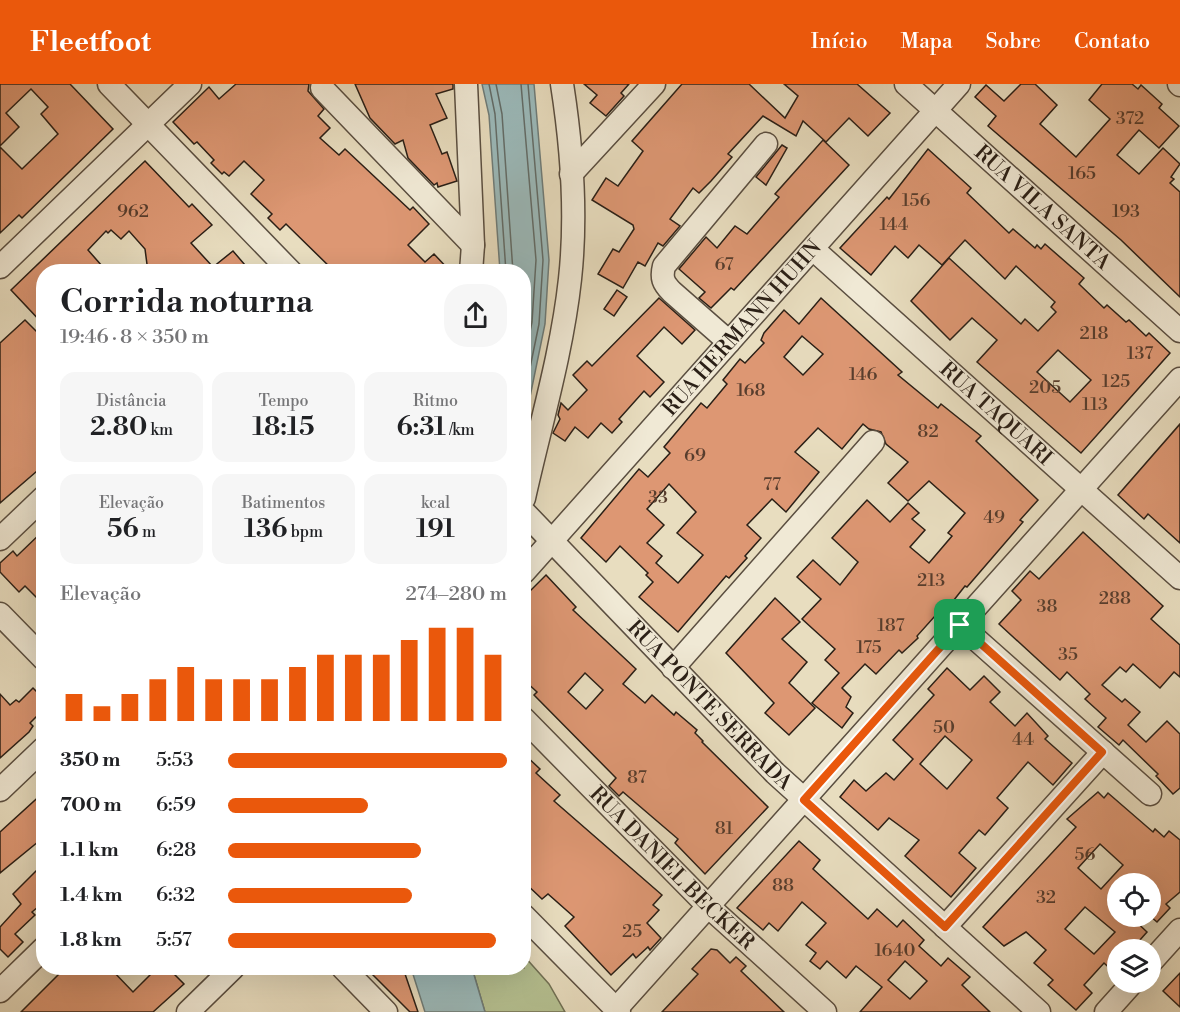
<!DOCTYPE html>
<html lang="pt">
<meta charset="utf-8">
<style>
body{margin:0;font-family:"Libre Bodoni",serif;background:#f6f6f6;color:#202124;height:100vh;display:flex;flex-direction:column;font-size:22px;white-space:nowrap}
*{box-sizing:border-box;margin:0}
p{font-size:20px;color:#757577}
.icon{flex:none;width:33px;height:33px;fill:none;stroke:currentColor;stroke-width:2;stroke-linecap:round;stroke-linejoin:round}
.map{position:relative;flex:1;overflow:hidden}
.details{position:absolute;left:36px;top:180px;width:495px;height:711px;display:flex;flex-direction:column;background:#fff;border-radius:24px;box-shadow:0 6px 24px #0002}
.details>*{flex:none}
.controls{position:absolute;left:1107px;top:789px;display:grid;gap:12px}
.controls a{display:grid;place-items:center;width:54px;height:54px;border-radius:50%;background:#fff;box-shadow:0 6px 24px #0002;font-size:30px}
.pin{position:absolute;display:grid;place-items:center;width:51px;height:51px;color:#fff;margin:-26px;border-radius:12px;box-shadow:0 3px 9px #0006}
.round{display:grid;place-items:center;flex:none;width:63px;height:63px;border-radius:24px;background:#f6f6f6}
.overview{display:flex;align-items:center;justify-content:space-between;height:102px;padding:0 24px}
h1{font-size:33px;font-weight:600;line-height:45px}
.metrics{display:grid;grid-template-columns:repeat(3,1fr);gap:9px;height:102px;padding:6px 24px}
.metrics div{display:grid;align-content:center;border-radius:15px;background:#f6f6f6;text-align:center}
.metrics b{font-size:26px;font-weight:600}
.metrics small{font-size:16px;font-weight:400}
.metrics p{font-size:16px}
.chart{height:168px;padding:12px 24px}
.chart p{display:flex;justify-content:space-between}
.chart svg{width:100%;height:108px;margin-top:6px;stroke:#ea580c;stroke-width:6}
ul{padding:0 24px;list-style:none;font-size:20px}
li{display:grid;grid-template-columns:96px 72px 1fr;align-items:center;height:45px}
li i{height:15px;border-radius:8px;background:#ea580c}
header{display:flex;align-items:center;gap:36px;box-sizing:border-box;height:84px;padding:0 30px;background:#ea580c;color:#fff}
header strong{font-size:28px}
nav{display:flex;gap:33px;margin-inline-start:auto;font-size:21px}
.map>svg:first-child{display:block}
</style>
<header>
<strong>Fleetfoot</strong>
<nav><a>Início</a><a>Mapa</a><a>Sobre</a><a>Contato</a></nav>
</header>
<div class="map">
<svg width="1180" height="928" viewBox="0 0 1180 928">
<rect width="100%" height="100%" fill="#e8ddbf"/>
<filter id="stains"><feTurbulence type="fractalNoise" baseFrequency=".00333" numOctaves="4"/><feColorMatrix values="0 0 0 0 .2 0 0 0 0 .09 0 0 0 0 .02 0 0 0 .5 -.17"/></filter>
<radialGradient id="worn" r=".72"><stop offset=".6" stop-color="#630" stop-opacity="0"/><stop offset="1" stop-color="#630" stop-opacity=".3"/></radialGradient>
<path fill="#b5c192" stroke="#707054" stroke-width="1.5" d="M524,872L549,900L565,928H485L472,884H524Z"/>
<g fill="#9bbabb" stroke="#6e7c79" stroke-width="1.5">
<path d="M482,0H534L549,176L545,240L524,342V188L500,187L489,31Z"/>
<path d="M411,884H472L485,928H425Z"/>
</g>
<g fill="none" stroke-linecap="round" stroke-linejoin="round">
<g stroke="#626c68" stroke-width="1.5">
<path d="M489,0L495,30L506,188"/>
<path d="M496,0L502,30L513,188"/>
<path d="M521,0L536,176L532,238L524,277"/>
<path d="M524,313L539,240L543,176L528,0"/>
</g>
</g>
<g fill="#dd9773" stroke="#2a1f16" stroke-width="1.5" fill-rule="evenodd">
<path d="M0,0H70L113,45L22,134L19,131L0,149V63L22,85L58,50L41,30L48,23L31,5L6,29L19,43L0,62Z"/>
<path d="M236,0H309L308,7L324,25L318,32L330,44L320,54L339,71L345,65L410,126L413,123L429,140L408,161L425,178L434,170L451,188H335L286,140L280,146L268,134L272,130L251,110L264,96L244,77L229,92L224,88L222,90L211,79L214,76L197,58L194,60L173,38L209,3L219,15Z"/>
<path d="M355,0H453V5L436,10L447,34L430,41L442,70L447,68L457,97L438,103L437,99L434,101L408,74L403,56L395,60L370,34Z"/>
<path d="M584,0H629L621,9L624,12L606,32L590,19L597,11Z"/>
<path d="M682,0H749L785,34L798,12L784,0H857L890,29L868,52L849,34L826,58L803,37L796,52L763,32L728,70L732,73L711,97L699,109L693,104L670,135L680,142L663,162L658,159L645,182L638,178L623,204L598,190L613,165L619,168L634,145L633,141L592,116L606,94L618,102L643,67L632,57Z"/>
<path d="M1021,0H1035L1057,21L1040,40L1076,73L1110,35L1089,16L1102,0H1132L1138,5L1141,1L1162,20L1159,24L1179,42L1159,64L1139,46L1117,71L1139,90L1163,64L1180,80L1171,93L1174,95L1170,99L1180,108V213L1121,156L988,42L996,32L975,13L986,1L1004,17Z"/>
<path d="M823,56L849,81L734,206L731,204L711,224L699,214L705,208L679,185L706,153L717,164L735,142L747,150L779,113L775,110Z"/>
<path d="M782,61L787,64L766,101L756,93Z"/>
<path d="M928,65L971,104L967,109L1009,149L1013,145L1035,164L1037,161L1041,165L1045,160L1084,194L1079,200L1104,224L1107,221L1126,238L1129,236L1146,252L1149,249L1170,269L1081,369L977,278L997,256L972,234L950,256L911,217L949,174L1021,240L1025,235L1038,247L1056,228L1051,223L1055,218L1016,182L1005,195L965,156L942,181L919,161L908,174L895,162L871,191L840,164L887,113L889,115ZM1058,266L1091,296L1070,318L1037,288Z"/>
<path d="M145,77L189,123L192,120L212,141L191,159L213,183L233,167L251,188H148L145,165L129,147L121,155L111,146L108,149L106,147L88,166L102,182L95,188H44V241L11,206Z"/>
<path d="M617,206L627,213L614,232L604,225Z"/>
<path d="M659,214L695,246L682,260L664,243L637,272L664,298L650,313L644,307L619,335L622,338L612,349L601,339L588,354L575,343L565,357L553,349L560,335L558,331L561,319L568,326L587,306L573,291L587,277L592,282Z"/>
<path d="M821,214L902,288L898,291L938,324L941,320L981,352L976,357L1038,416L1020,436L1023,438L967,503L965,502L946,526L943,523L917,552L918,554L902,569L899,566L876,590L865,580L842,604L851,613L846,623L853,629L842,644L812,619L839,589L825,576L835,565L802,535L821,515L797,493L813,476L840,501L858,478L832,454L867,416L890,438L908,419L919,429L912,435L925,446L910,463L929,479L952,452L948,449L965,429L929,397L908,417L888,399L908,378L886,360L881,348L869,345L863,340L842,365L818,344L795,368L819,388L786,428L772,415L747,441L761,454L745,472L747,474L729,494L726,492L678,548L639,513L653,498L646,491L648,489L620,462L606,478L581,454L639,385L648,393L670,369L664,363L701,319L707,324L727,300L723,296L740,275L745,279L764,259L761,256L764,249L784,226L799,240ZM802,252L823,270L803,291L784,273ZM669,400L696,428L677,449L703,471L678,499L656,479L662,472L647,459L664,441L647,425Z"/>
<path d="M25,236L44,255V381L0,419V259Z"/>
<path d="M1180,340V459L1148,430L1144,435L1118,411Z"/>
<path d="M44,446V521L25,502L19,508L0,488V479L13,467L17,472Z"/>
<path d="M1083,448L1163,522L1151,535L1180,561V593L1174,588L1160,604L1133,580L1126,588L1120,583L1102,601L1122,618L1125,615L1140,628L1128,641L1146,658L1167,637L1180,650V704L1173,710L1156,692L1158,690L1123,656L1119,661L1098,643L1106,634L1085,615L1090,610L1067,588L1060,596L999,540L1021,516L1012,507L1030,487L1039,495Z"/>
<path d="M546,491L576,523L573,526L636,585L623,600L645,619L652,611L674,631L676,628L697,646L695,649L703,657L702,658L768,723L705,790L675,759L678,755L623,708L619,712L609,702L616,694L534,611L537,608L524,596V513ZM585,589L603,606L586,625L568,608Z"/>
<path d="M775,514L800,538L782,555L807,578L789,599L815,624L789,651L765,629L774,619L726,569Z"/>
<path d="M947,584L970,606L984,592L1000,608L990,618L1015,642L1027,629L1048,652L1045,655L1072,679L1053,701L1028,678L997,714L1008,724L985,751L979,746L959,769L976,784L951,813L905,772L919,756L889,734L878,746L840,713L854,696L866,707L886,689L894,696L913,675L893,656L934,611L928,605ZM945,652L972,676L947,705L920,680Z"/>
<path d="M33,604L44,615V625L30,639L33,642L29,648L0,674V610L10,621L16,616L19,618Z"/>
<path d="M524,670L540,685L536,689L560,711L554,717L662,811L653,821L659,826L647,839L661,854L650,866L648,863L636,874L633,870L611,891L565,842L574,833L548,810L542,815L524,798V715L528,712L524,708Z"/>
<path d="M44,708V753L0,789V748Z"/>
<path d="M1098,708L1104,714L1108,709L1153,748L1155,745L1164,753L1169,747L1180,756V808L1166,820L1170,824L1157,838L1150,832V800H1118V832H1130L1147,848L1131,866H1118V892L1104,879L1084,901L1092,909L1076,926L1048,901L1053,896L1034,879L1046,866L1026,848L1004,862L983,843L1076,743L1067,735ZM1100,760L1123,781L1101,805L1078,784ZM1085,823L1115,848L1094,870L1065,845Z"/>
<path d="M799,757L820,776L813,785L868,835L877,825L897,843L903,836L924,856L919,862L941,882L948,874L970,893L962,901L990,928H860L882,903L856,882L846,894L827,877L820,885L810,877L816,869L806,861L826,839L802,818L778,847L769,839L763,846L737,824ZM905,877L927,897L910,915L888,896Z"/>
<path d="M44,779V818L32,828L35,831L15,850L23,858L8,873L0,865V843L21,820L13,810Z"/>
<path d="M711,865L717,866L730,879L736,873L746,882L741,887L784,928H662L698,890L692,885Z"/>
<path d="M65,884H110L133,908L157,884H168L184,900L153,928H21Z"/>
<path d="M366,884H403L418,928H410Z"/>
<path d="M1180,889V923L1163,907Z"/>
</g>
<g fill="none" stroke-linecap="round" stroke-linejoin="round">
<defs>
<g id="minor">
<path d="M109,0L291,188"/>
<path d="M466,0L473,161L471,188"/>
<path id="s1" d="M906,0L1180,247"/>
<path d="M1179,0L1180,1"/>
<path d="M322,4L473,161"/>
<path d="M571,90L654,0"/>
<path id="s2" d="M813,165L1180,494"/>
<path d="M0,183L190,0"/>
<path d="M729,258L672,208C663,199 661,194 664,182L766,60"/>
<path d="M524,414C540,342 562,269 570,195C577,131 572,64 562,0"/>
<path id="s3" d="M524,428L775,689L1039,928"/>
<path d="M0,455L44,413"/>
<path id="s4" d="M524,488L959,0"/>
<path d="M0,530L44,575"/>
<path d="M960,541L1150,710"/>
<path d="M673,584L873,358"/>
<path id="s5" d="M524,635L708,822L825,928"/>
<path d="M0,706L44,664"/>
<path d="M524,832L619,928"/>
<path d="M945,843L1103,668"/>
<path d="M1150,879L1180,846"/>
<path d="M343,884L386,928"/>
<path d="M0,907L44,864"/>
<path d="M616,925L1180,295"/>
<path d="M188,928L233,884"/>
<path d="M1106,928L1133,898"/>
</g>
</defs>
<use href="#minor" stroke="#5a4e40" stroke-width="25"/>
<use href="#minor" stroke="#f0e9d5" stroke-width="22"/>
</g>
<g fill="none" stroke-linecap="round" stroke-linejoin="round">
<defs>
<path id="route" d="M960,541L1102,668L945,843L804,716Z"/>
</defs>
<use href="#route" stroke="#fff" stroke-width="12"/>
<use href="#route" stroke="#ea580c" stroke-width="8"/>
</g>
<g text-anchor="middle" stroke-width="4.5" stroke-linejoin="round" paint-order="stroke">
<g font-size="18" fill="#573d2d">
<text x="1130" y="40">372</text>
<text x="1082" y="95">165</text>
<text x="916" y="122">156</text>
<text x="133" y="133">962</text>
<text x="1126" y="133">193</text>
<text x="894" y="146">144</text>
<text x="724" y="186">67</text>
<text x="1094" y="255">218</text>
<text x="1140" y="275">137</text>
<text x="863" y="296">146</text>
<text x="1116" y="303">125</text>
<text x="1045" y="309">205</text>
<text x="751" y="312">168</text>
<text x="1095" y="326">113</text>
<text x="928" y="353">82</text>
<text x="695" y="377">69</text>
<text x="772" y="406">77</text>
<text x="658" y="419">33</text>
<text x="994" y="439">49</text>
<text x="931" y="502">213</text>
<text x="1115" y="520">288</text>
<text x="1047" y="528">38</text>
<text x="891" y="547">187</text>
<text x="869" y="569">175</text>
<text x="1068" y="576">35</text>
<text x="944" y="649">50</text>
<text x="1023" y="661">44</text>
<text x="637" y="699">87</text>
<text x="724" y="750">81</text>
<text x="1085" y="776">56</text>
<text x="783" y="807">88</text>
<text x="1046" y="819">32</text>
<text x="632" y="853">25</text>
<text x="895" y="872">1640</text>
</g>
<g font-size="21" fill="#2a1f16" stroke="#f0e9d5">
<text dy="7" stroke="none"><textPath href="#s1" startOffset="184">RUA VILA SANTA</textPath></text>
<text dy="7" stroke="none"><textPath href="#s4" startOffset="327">RUA HERMANN HUHN</textPath></text>
<text dy="7" stroke="none"><textPath href="#s2" startOffset="246">RUA TAQUARI</textPath></text>
<text dy="7" stroke="none"><textPath href="#s3" startOffset="268">RUA PONTE SERRADA</textPath></text>
<text dy="7" stroke="none"><textPath href="#s5" startOffset="210">RUA DANIEL BECKER</textPath></text>
</g>
</g>
<rect width="100%" height="100%" filter="url(#stains)"/>
<rect width="100%" height="100%" fill="url(#worn)"/>
</svg>
<div class="controls">
<a><svg class="icon" aria-label="locate" viewBox="0 0 24 24"><circle cx="12" cy="12" r="6"/><path d="M12 2v4M12 18v4M2 12h4M18 12h4"/></svg></a>
<a><svg class="icon" aria-label="layers" viewBox="0 0 24 24"><path d="M12 4l9 5-9 5-9-5zM3 14l9 5 9-5"/></svg></a>
</div>
<div class="pin" style="left:960px;top:541px;background:#1e9e55"><svg class="icon" aria-label="arrive" viewBox="0 0 24 24"><path d="M6 21V4h12l-3 4 3 4H6"/></svg></div>
<section class="details">
<div class="overview"><div><h1>Corrida noturna</h1><p>19:46 · 8 × 350 m</p></div><a class="round"><svg class="icon" aria-label="share" viewBox="0 0 24 24"><path d="M12 15V3M7 8l5-5 5 5M5 13v7h14v-7"/></svg></a></div>
<div class="metrics">
<div><p>Distância</p><b>2.80<small> km</small></b></div>
<div><p>Tempo</p><b>18:15</b></div>
<div><p>Ritmo</p><b>6:31<small> /km</small></b></div>
</div>
<div class="metrics">
<div><p>Elevação</p><b>56<small> m</small></b></div>
<div><p>Batimentos</p><b>136<small> bpm</small></b></div>
<div><p>kcal</p><b>191</b></div>
</div>
<div class="chart"><p><span>Elevação</span>274–280 m</p>
<svg viewBox="0 0 160 44" preserveAspectRatio="none"><path d="M5 44V33M15 44V38M25 44V33M35 44V27M45 44V22M55 44V27M65 44V27M75 44V27M85 44V22M95 44V17M105 44V17M115 44V17M125 44V11M135 44V6M145 44V6M155 44V17"/></svg>
</div>
<ul>
<li><b>350 m</b>5:53<i style="width:100%"></i></li>
<li><b>700 m</b>6:59<i style="width:50%"></i></li>
<li><b>1.1 km</b>6:28<i style="width:69%"></i></li>
<li><b>1.4 km</b>6:32<i style="width:66%"></i></li>
<li><b>1.8 km</b>5:57<i style="width:96%"></i></li>
</ul>
</section>
</div>
